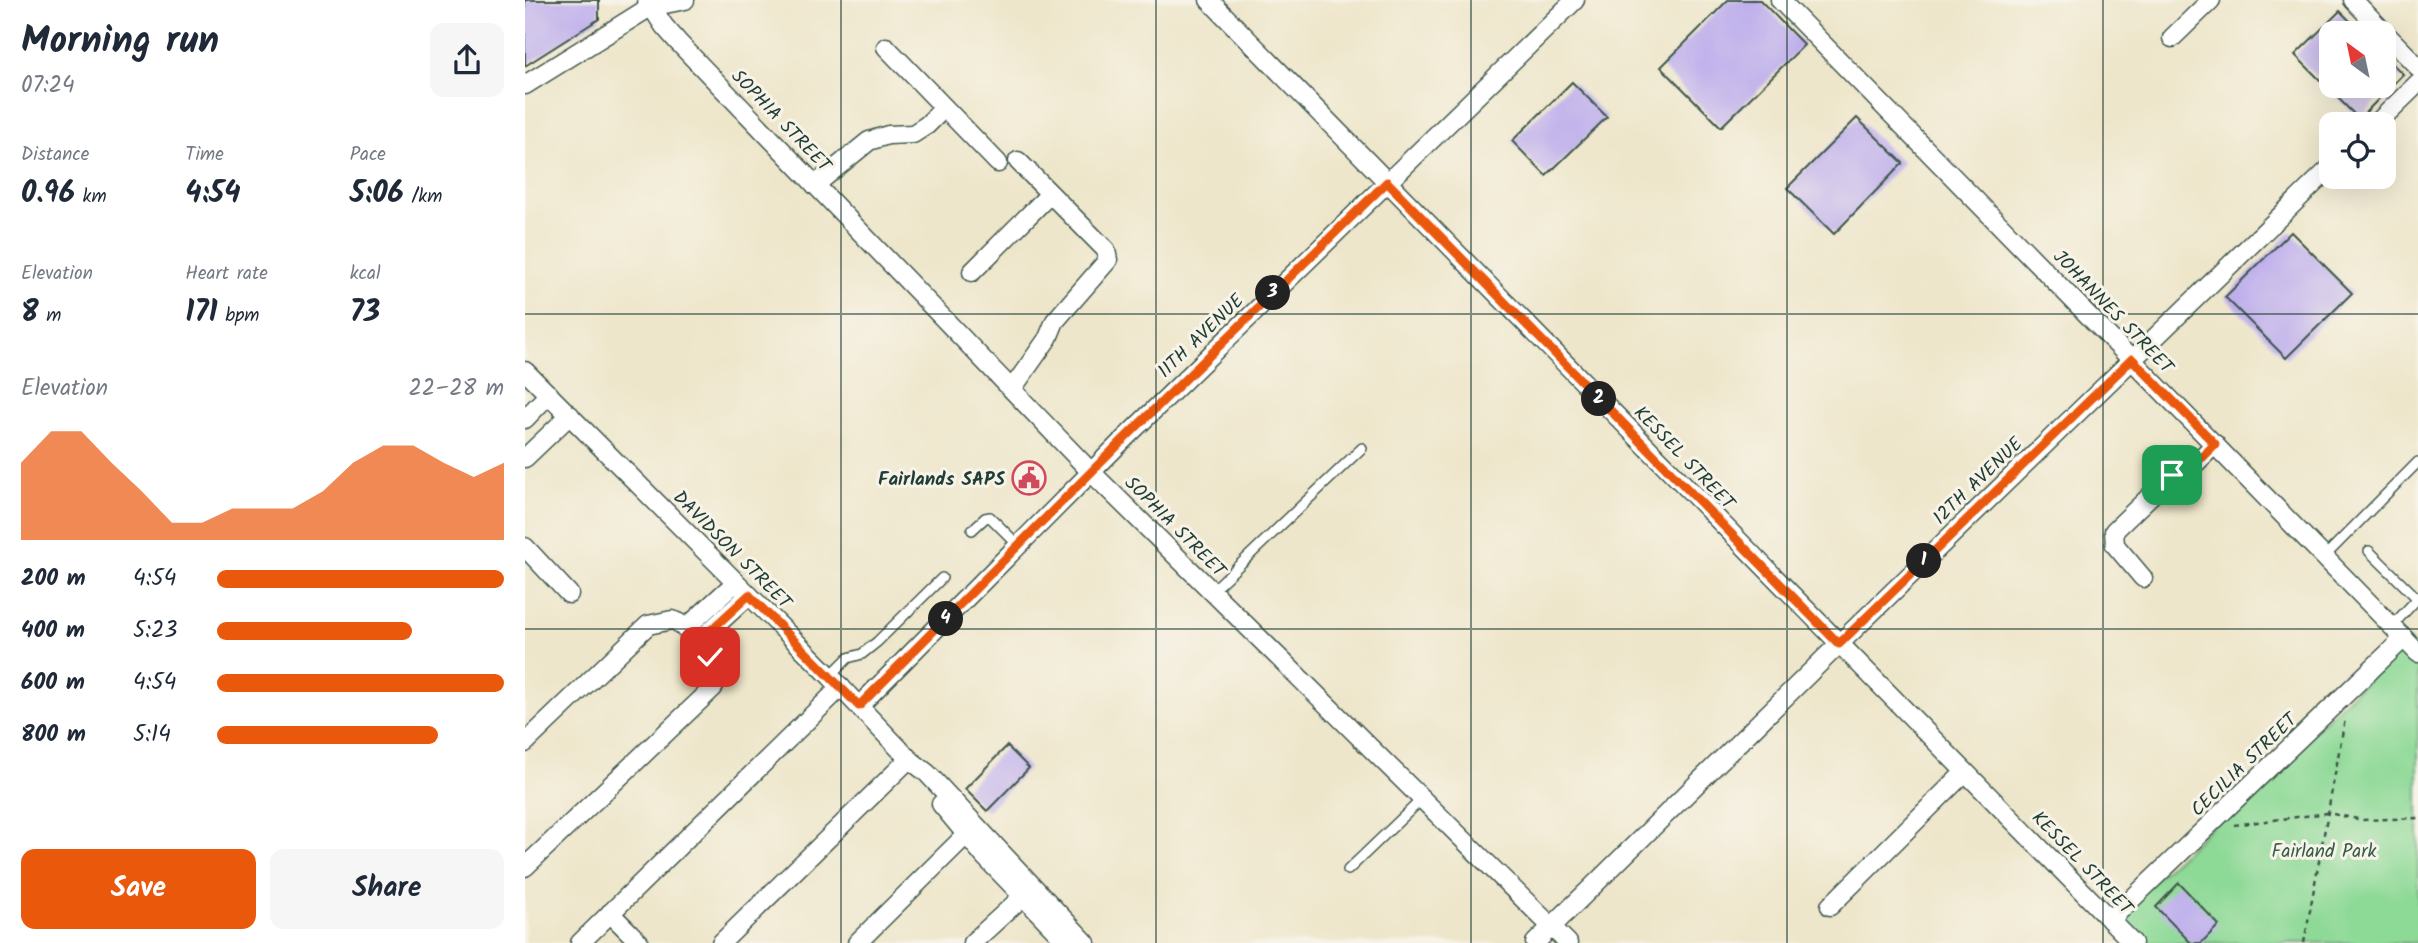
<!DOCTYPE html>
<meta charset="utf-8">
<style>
body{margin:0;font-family:Kalam,sans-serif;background:#f6f6f7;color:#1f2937;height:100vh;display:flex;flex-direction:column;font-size:26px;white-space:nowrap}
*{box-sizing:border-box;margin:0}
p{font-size:23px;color:#747a83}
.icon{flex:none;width:38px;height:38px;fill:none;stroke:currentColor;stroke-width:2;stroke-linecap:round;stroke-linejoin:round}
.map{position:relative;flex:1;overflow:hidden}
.drawer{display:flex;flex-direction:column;background:#fff;width:525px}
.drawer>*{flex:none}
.needle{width:46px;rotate:327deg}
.buttons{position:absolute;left:1794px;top:21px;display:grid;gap:14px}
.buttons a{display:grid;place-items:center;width:77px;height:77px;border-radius:14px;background:#fff;box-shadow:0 7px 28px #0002;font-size:35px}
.pin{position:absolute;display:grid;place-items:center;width:60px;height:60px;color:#fff;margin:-30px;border-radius:14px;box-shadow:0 4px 10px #0006}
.km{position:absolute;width:35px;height:35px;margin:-18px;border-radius:50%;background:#222;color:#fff;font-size:19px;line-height:35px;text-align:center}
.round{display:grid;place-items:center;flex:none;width:74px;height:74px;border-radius:14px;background:#f6f6f7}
.summary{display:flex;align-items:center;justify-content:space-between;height:119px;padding:0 21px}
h1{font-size:38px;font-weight:600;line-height:52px}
.figures{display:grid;grid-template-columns:repeat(3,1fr);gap:10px;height:119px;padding:7px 21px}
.figures div{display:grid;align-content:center}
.figures b{font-size:30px;font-weight:600}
.figures small{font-size:19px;font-weight:400}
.figures p{font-size:19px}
.chart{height:196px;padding:14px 21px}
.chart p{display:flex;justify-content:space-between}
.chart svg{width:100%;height:126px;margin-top:7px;fill:#ea580c;opacity:.7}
.cta{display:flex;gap:14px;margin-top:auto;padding:14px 21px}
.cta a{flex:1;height:80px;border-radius:14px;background:#ea580c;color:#fff;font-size:28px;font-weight:600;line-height:80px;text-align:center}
.cta a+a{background:#f6f6f7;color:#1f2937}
ul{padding:0 21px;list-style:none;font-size:23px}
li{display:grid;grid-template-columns:112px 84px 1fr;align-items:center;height:52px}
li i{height:18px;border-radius:9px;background:#ea580c}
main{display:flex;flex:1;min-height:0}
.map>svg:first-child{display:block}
</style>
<main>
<section class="drawer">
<div class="summary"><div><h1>Morning run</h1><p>07:24</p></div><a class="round"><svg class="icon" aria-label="share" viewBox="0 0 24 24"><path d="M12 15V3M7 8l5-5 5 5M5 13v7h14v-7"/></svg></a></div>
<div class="figures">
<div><p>Distance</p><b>0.96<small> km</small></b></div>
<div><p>Time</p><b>4:54</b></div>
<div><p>Pace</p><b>5:06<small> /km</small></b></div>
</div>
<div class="figures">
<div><p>Elevation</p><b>8<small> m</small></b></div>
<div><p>Heart rate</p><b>171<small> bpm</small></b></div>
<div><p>kcal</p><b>73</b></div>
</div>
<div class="chart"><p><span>Elevation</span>22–28 m</p>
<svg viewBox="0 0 160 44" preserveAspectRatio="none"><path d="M0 44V17L10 6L20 6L30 17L40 27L50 38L60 38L70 33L80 33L90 33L100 27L110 17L120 11L130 11L140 17L150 22L160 17V44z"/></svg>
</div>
<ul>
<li><b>200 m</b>4:54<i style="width:100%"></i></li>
<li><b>400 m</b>5:23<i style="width:68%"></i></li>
<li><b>600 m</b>4:54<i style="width:100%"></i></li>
<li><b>800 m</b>5:14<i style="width:77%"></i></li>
</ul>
<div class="cta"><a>Save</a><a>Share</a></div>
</section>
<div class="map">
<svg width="1893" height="943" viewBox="0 0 1893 943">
<rect width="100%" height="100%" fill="#f7f3e8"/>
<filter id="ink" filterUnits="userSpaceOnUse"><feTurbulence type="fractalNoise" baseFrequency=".0143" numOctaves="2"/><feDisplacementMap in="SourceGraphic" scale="14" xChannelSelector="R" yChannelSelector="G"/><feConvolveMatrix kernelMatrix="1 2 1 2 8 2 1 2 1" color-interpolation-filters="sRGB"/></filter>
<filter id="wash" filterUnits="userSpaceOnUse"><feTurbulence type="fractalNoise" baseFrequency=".00686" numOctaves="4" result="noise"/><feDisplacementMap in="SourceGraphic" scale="28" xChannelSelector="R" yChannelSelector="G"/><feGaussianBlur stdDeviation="1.57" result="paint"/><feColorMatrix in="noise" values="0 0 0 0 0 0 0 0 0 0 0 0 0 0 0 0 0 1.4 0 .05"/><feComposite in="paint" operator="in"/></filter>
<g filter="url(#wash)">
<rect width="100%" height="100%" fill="#eee6ca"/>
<path fill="#8dd996" stroke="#568b65" stroke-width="2" d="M1884,641L1893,650V943H1622L1593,914Z"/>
<g id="blocks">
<g fill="#beafec">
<path d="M0,0H74V19L0,66Z"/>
<path d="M1203,0H1235L1279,45L1196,127L1136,67Z"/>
<path d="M1815,11L1837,33H1806V86H1858V55L1878,74L1834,119L1770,55Z"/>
<path d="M1047,82L1082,117L1021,176L987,141Z"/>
<path d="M1332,118L1378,163L1309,234L1262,188Z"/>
<path d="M1766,232L1827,293L1761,358L1700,297Z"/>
<path d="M482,746L504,768L462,811L440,789Z"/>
<path d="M1654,883L1694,925L1676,943H1666L1631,907Z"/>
</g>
</g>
</g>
<g filter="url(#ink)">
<use href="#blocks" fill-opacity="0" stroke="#3e564a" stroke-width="2"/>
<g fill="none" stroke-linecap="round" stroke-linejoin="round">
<defs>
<g id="service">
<path d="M447,530L460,518L465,517L494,546"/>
<path d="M1844,551L1893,599"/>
<path d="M1800,556L1893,462"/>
<path d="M687,591L837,448"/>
<path d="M1867,626L1892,599"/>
<path d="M305,676L323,658L337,654L352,642L417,578"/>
<path d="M823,870L897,799"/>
</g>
<g id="minor">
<path d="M122,0L139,26L153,42L567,473L1043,943"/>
<path d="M684,0L1608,943"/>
<path d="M1255,0L1893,653"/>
<path d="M1828,0L1893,67"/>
<path d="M1647,38L1686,0"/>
<path d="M361,47L473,163"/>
<path d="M0,85L125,7L160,0"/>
<path d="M1851,124L1893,83"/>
<path d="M290,185L344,141L363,135L388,134L402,125L419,108"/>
<path d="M447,272L525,194"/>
<path d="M0,371L305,676L384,759L402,773L561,943"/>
<path d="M487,389L523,338L530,321L583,260L581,250L493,161"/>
<path d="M0,419L24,394"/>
<path d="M0,458L45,415"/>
<path d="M0,547L44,594"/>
<path d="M1618,578L1590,545L1589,531L1647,475L1672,462L1690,444"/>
<path d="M160,629L211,582"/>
<path d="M173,642L224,595"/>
<path d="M334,706L597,441L1050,0"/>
<path d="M0,743L123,625L147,620L153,622C170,639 201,662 188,688L0,867"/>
<path d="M416,804L460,857L543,943"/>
<path d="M1305,906L1440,772"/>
<path d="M85,913L115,943"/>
<path d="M1585,920L1879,638"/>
<path d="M55,943L316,687"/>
<path d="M196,943L384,759"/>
<path d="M332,943L441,835"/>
<path d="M447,943L506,889"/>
<path d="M1010,943L1314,644L1806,167"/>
</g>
</defs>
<use href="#service" stroke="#3e564a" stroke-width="12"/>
<use href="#minor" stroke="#3e564a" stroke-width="21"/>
<g stroke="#3e564a" stroke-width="2.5" stroke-dasharray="5 5" stroke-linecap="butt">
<path d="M1709,825L1803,813L1837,820L1893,818"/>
<path d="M1779,943L1820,719"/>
</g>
<use href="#service" stroke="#fff" stroke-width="9"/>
<use href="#minor" stroke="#fff" stroke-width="18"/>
</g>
</g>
<g fill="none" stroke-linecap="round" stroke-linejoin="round" filter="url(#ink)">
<defs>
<path id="route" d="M185,657L173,642L224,595L334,706L597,441L862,182L1314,644L1607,359L1690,444L1672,462L1647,475"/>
</defs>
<use href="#route" stroke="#fff" stroke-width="14"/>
<use href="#route" stroke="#ea580c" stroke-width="9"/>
</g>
<path fill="none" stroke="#1f3d34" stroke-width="2" stroke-opacity="0.55" d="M316,0V943M631,0V943M946,0V943M1262,0V943M1578,0V943M0,314H1893M0,629H1893"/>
<defs>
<symbol id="civic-ring" viewBox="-11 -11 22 22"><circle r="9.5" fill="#f7f3e8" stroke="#d1495b" stroke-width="1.5"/><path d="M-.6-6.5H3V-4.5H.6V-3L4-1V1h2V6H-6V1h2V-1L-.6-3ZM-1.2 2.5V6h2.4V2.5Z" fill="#d1495b"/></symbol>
</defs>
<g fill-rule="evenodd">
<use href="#civic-ring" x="485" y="459" width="38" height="38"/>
</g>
<g text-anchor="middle" stroke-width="6" stroke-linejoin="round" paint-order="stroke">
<g font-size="19" fill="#1f3d34" stroke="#f7f3e8">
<text transform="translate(257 120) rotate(46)" y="7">SOPHIA STREET</text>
<text transform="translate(1589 311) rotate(46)" y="7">JOHANNES STREET</text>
<text transform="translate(675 335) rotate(-44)" y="7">11TH AVENUE</text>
<text transform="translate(1160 457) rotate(46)" y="7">KESSEL STREET</text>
<text transform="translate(1452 480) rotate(-44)" y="7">12TH AVENUE</text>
<text transform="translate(651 526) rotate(45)" y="7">SOPHIA STREET</text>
<text transform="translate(208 549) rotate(45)" y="7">DAVIDSON STREET</text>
<text transform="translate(1718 764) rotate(-44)" y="7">CECILIA STREET</text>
<text transform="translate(1558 862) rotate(46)" y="7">KESSEL STREET</text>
</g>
<g font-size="19" font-weight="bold" fill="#1f3d34" stroke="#f7f3e8" text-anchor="end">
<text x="480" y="485">Fairlands SAPS</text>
</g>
<g font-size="19" fill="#355c48" stroke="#f7f3e8">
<text x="1799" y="857">Fairland Park</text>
</g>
</g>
</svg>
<div class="buttons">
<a><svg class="needle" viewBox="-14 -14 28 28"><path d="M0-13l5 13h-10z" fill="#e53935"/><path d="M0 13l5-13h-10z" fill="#747a83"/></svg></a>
<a><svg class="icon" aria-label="locate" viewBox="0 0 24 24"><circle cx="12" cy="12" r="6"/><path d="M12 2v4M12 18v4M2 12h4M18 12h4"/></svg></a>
</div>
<div class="pin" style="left:1647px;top:475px;background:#1e9e55"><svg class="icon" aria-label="arrive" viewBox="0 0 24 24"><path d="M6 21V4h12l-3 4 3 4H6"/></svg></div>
<div class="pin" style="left:185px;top:657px;background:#d93025"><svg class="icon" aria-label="check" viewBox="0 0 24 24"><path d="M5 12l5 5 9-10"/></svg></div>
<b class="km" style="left:1399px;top:561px">1</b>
<b class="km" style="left:1074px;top:399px">2</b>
<b class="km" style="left:748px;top:293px">3</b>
<b class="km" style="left:421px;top:619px">4</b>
</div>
</main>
